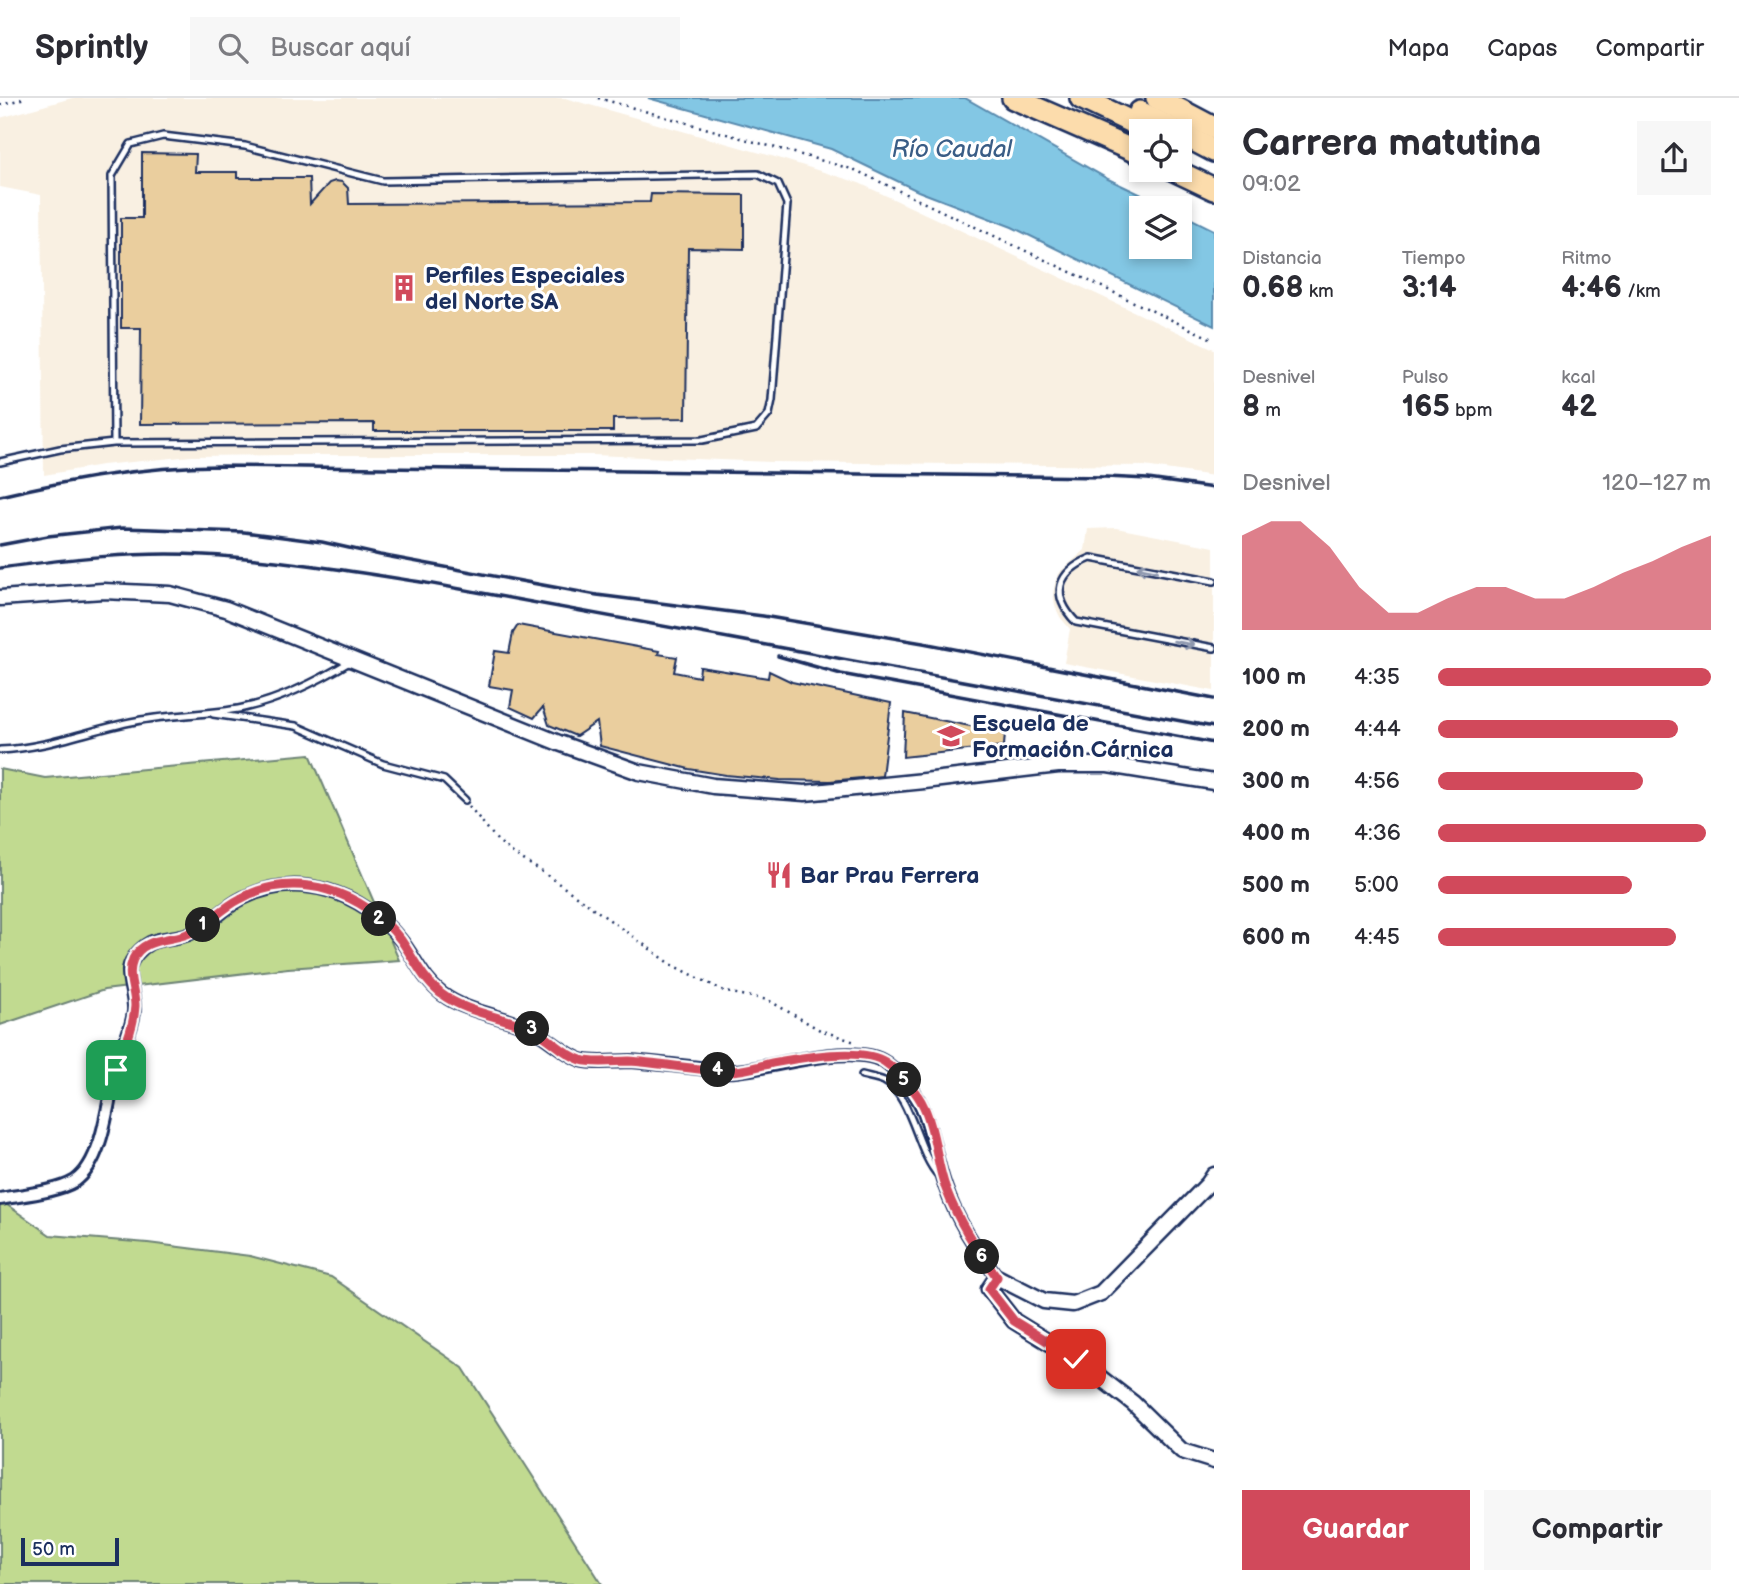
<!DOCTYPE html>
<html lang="es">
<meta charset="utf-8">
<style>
body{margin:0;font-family:"Balsamiq Sans",sans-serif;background:#f7f7f7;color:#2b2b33;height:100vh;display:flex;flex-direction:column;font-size:26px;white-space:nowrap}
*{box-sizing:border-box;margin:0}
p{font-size:23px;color:#7c7c81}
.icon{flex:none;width:38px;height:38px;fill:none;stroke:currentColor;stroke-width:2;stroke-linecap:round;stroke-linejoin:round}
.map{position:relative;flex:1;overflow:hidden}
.details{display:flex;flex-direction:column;background:#fff;width:525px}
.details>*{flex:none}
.tools{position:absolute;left:1129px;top:21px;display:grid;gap:14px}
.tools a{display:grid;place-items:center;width:63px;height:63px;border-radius:0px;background:#fff;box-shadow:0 4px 10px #0003;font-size:35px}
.scale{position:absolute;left:21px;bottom:18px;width:98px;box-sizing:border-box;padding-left:7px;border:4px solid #1b2f5e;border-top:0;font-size:19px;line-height:24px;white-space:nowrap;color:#1b2f5e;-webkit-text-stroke:5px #fff;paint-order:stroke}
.pin{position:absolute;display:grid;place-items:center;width:60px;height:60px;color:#fff;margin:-30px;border-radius:14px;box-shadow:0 4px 10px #0006}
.km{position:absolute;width:35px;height:35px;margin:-18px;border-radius:50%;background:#222;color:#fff;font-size:19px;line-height:35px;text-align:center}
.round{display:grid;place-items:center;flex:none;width:74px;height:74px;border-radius:0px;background:#f7f7f7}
.headline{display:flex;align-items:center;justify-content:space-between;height:119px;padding:0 28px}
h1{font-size:38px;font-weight:800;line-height:52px}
.metrics{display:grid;grid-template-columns:repeat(3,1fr);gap:10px;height:119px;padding:7px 28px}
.metrics div{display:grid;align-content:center}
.metrics b{font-size:30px;font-weight:800}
.metrics small{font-size:19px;font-weight:400}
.metrics p{font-size:19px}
.chart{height:196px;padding:14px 28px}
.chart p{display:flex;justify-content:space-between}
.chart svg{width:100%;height:126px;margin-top:7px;fill:#d1495b;opacity:.7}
.button{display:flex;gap:14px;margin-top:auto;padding:14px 28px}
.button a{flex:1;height:80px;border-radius:0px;background:#d1495b;color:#fff;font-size:28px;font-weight:800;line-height:80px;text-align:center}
.button a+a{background:#f7f7f7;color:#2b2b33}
ul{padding:0 28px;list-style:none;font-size:23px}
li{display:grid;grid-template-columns:112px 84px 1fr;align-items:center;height:52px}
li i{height:18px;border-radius:9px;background:#d1495b}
header{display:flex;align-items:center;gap:42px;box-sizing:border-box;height:98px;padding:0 35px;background:#fff;border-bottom:2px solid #e1e1e2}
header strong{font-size:33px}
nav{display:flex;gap:38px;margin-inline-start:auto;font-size:24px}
.search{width:490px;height:63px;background:#f7f7f7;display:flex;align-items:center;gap:18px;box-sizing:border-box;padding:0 24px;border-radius:0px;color:#7c7c81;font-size:26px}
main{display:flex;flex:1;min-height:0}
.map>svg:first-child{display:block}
</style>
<header>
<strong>Sprintly</strong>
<div class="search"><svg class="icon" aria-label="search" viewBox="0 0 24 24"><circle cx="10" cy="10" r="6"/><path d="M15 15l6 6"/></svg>Buscar aquí</div>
<nav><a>Mapa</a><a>Capas</a><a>Compartir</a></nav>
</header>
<main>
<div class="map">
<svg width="1214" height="1486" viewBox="0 0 1214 1486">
<rect width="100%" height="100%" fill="#fff"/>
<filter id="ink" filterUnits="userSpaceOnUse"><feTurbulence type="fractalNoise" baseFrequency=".0143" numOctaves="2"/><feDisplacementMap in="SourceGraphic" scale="14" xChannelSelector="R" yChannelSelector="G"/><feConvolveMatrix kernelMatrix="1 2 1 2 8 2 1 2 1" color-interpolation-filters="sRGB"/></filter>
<g filter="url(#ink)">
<g fill="#f9f0e2">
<path d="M72,0H565L775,59L859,85L1214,251V378L1144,368L773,364L593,357H280L192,358L102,367L44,377L41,97L0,89V20Z"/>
<path d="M1116,430L1214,449V593L1064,565L1070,531L1060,519L1055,508L1053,495L1056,481L1061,473L1085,452L1088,431Z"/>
</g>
<g fill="#c1da90" stroke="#6e8477" stroke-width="2">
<path d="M310,656L399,862L288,870L104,892L0,927V671L45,680Z"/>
<path d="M0,1102L50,1137L148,1145L250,1158L331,1179L463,1270L602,1486H0Z"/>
</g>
<path fill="#83c7e4" stroke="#598aae" stroke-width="2" d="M648,0H965L1108,81L1169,110H1141V149H1180V115L1214,132V228L1012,129L918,93L831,51Z"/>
<g fill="#eace9e" stroke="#1b2f5e" stroke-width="2">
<path d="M142,55L196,56L195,74H237V80H309L310,106L329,85L335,83L342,84L348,90L349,106L650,104L651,96L744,97V151L688,150L686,320L613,321V333H374V325L140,326L141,230H121V120H142Z"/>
<path d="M518,527L659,553L658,556L677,559L674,574L699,579L700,569L768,580L769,573L792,584L891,605L882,678L830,683L780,682L726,677L689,671L600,648L597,624L576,638L549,627L543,609L534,620L510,609L513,592L489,588L495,553L509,555L513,535Z"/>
<path d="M905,615L1005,635L1004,648L903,659Z"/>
</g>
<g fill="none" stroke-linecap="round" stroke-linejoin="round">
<defs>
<g id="service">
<path d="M0,364L60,351L114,345L702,342L756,331L769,316L772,302L787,106L778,86L758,76L383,83L245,48L163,38L131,46L112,78L114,345"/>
<path d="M1214,483L1091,460C1057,474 1050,497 1076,524L1214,550"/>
<path d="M213,616L296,628L383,666L444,682L465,702"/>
<path d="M0,652C49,650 94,630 141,622C175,616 209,617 243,610C280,602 318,583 351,563"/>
<path d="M862,977C869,979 877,980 884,983C912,997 917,1055 939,1078"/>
</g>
<path id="minor" d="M0,1101C21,1097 57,1094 75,1083C103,1064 108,1004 115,973C120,953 132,934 134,913C135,899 128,885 129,871C131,860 141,850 150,845C162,839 178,841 191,835C210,827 224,809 243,800C299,772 361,794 400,841C415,859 422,881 442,896C469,916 504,917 533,932C549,940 564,956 581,962C594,966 615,963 630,963C655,965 681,968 707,971C716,972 726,974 735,973C771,971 855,942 886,965C932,999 928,1039 945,1088C957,1123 975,1149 997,1179"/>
<g id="tertiary">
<path d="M0,500L103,493L170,496L226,511L559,645L639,674L713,688L805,695L924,683L1058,667H1108L1214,684"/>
<path d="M1214,1077L1208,1086L1101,1195L1073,1206L1044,1203L997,1179L989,1191L1014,1223L1076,1261L1133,1305L1182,1353L1214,1363"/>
</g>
<g id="motorway">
<path d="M1013,0L1141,56"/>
<path d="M1081,0L1150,33"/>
<path d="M1157,0L1214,30"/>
<path d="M1140,14L1176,33"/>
<path d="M1180,35L1214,53"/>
<path d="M1174,72L1214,91"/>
</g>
</defs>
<use href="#service" stroke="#1b2f5e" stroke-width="10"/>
<use href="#minor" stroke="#1b2f5e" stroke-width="16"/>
<use href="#tertiary" stroke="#1b2f5e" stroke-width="19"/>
<use href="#motorway" stroke="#1b2f5e" stroke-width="26"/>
<g stroke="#1b2f5e" stroke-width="2.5" stroke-dasharray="2 5" stroke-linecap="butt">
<path d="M598,0L855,72L1214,242"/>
<path d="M0,7L25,0"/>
<path d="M469,708L497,742L514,756L544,775L671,866L726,894L768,902L820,932L855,944"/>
</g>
<use href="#service" stroke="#fff" stroke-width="5"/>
<use href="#minor" stroke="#fff" stroke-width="10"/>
<use href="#tertiary" stroke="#fff" stroke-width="14"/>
<use href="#motorway" stroke="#fcdcac" stroke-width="21"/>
<g stroke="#1b2f5e" stroke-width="3.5">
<path d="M0,398C73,381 142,369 218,368L1106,379L1148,381L1214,390"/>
<path d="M0,447L48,438L122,430L244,434L322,444L380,457L597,497L763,518L923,545L1214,601"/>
<path d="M0,470C67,461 136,453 204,457C281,461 357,474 433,486L1214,629"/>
<path d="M778,558L841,576L1214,645"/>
</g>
</g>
<defs><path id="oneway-shaft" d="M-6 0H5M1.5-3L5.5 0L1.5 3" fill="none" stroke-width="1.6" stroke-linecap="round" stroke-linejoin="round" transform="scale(1.75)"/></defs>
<g stroke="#8d97ae">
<use href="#oneway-shaft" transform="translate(1147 471) rotate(-169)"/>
<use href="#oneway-shaft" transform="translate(1184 545) rotate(10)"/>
</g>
</g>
<g fill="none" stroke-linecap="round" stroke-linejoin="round" filter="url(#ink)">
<defs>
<path id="route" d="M116,972C123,952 134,930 135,908C135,892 126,877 133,861C145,836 176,845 196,832C211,823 224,809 240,801C295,770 365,794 401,842C414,861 422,880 440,895C466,915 500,918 530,930C548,937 562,956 581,962C594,966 615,963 629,963C663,965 697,973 731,973C744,973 759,968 772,965C798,960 863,948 885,964C899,974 917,993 924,1009C936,1034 936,1065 946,1091C959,1125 975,1149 997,1179L989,1191L1014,1223L1076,1261"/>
</defs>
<use href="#route" stroke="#fff" stroke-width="14"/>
<use href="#route" stroke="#d1495b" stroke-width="9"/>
</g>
<defs>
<symbol id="building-bare" viewBox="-9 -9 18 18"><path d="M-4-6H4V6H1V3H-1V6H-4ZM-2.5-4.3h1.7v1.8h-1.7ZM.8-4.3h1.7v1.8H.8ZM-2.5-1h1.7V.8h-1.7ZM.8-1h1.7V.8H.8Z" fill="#d1495b" stroke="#fff" stroke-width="2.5" paint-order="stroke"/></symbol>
<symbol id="university-bare" viewBox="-9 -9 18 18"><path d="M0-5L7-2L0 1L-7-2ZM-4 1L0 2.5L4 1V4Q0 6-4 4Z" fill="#d1495b" stroke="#fff" stroke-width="2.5" paint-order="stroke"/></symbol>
<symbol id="restaurant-bare" viewBox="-9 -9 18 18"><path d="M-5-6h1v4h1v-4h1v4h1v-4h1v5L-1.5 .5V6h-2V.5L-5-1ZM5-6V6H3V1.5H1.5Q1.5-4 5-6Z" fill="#d1495b" stroke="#fff" stroke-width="2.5" paint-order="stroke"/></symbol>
</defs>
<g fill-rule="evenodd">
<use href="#building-bare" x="385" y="171" width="38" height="38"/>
<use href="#university-bare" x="932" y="619" width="38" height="38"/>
<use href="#restaurant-bare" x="760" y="758" width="38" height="38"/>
</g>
<g text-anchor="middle" stroke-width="6" stroke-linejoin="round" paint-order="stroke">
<g font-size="23" font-weight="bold" fill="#1b2f5e" stroke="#fff" text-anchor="start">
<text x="425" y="185">Perfiles Especiales<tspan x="425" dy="26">del Norte SA</tspan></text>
<text x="972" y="633">Escuela de<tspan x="972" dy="26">Formación Cárnica</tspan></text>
<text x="800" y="785">Bar Prau Ferrera</text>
</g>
<g font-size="24" font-style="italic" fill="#3a5d86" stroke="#fff">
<text x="952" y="59">Río Caudal</text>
</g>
</g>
</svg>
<div class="tools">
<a><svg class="icon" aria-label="locate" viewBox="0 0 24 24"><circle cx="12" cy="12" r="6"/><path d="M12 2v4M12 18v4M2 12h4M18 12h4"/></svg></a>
<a><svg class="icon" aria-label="layers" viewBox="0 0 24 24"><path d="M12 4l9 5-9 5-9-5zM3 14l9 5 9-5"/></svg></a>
</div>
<div class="scale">50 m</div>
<div class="pin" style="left:116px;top:972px;background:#1e9e55"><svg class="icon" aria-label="arrive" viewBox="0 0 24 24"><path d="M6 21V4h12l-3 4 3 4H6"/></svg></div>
<div class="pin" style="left:1076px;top:1261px;background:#d93025"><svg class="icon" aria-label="check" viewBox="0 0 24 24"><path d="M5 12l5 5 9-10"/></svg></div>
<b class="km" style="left:203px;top:827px">1</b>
<b class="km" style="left:379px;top:821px">2</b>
<b class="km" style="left:532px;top:931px">3</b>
<b class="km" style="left:718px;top:972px">4</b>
<b class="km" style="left:904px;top:982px">5</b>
<b class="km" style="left:982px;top:1159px">6</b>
</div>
<section class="details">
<div class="headline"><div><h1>Carrera matutina</h1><p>09:02</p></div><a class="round"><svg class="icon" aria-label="share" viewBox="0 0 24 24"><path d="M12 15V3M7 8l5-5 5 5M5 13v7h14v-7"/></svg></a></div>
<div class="metrics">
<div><p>Distancia</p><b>0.68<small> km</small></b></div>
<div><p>Tiempo</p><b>3:14</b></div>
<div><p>Ritmo</p><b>4:46<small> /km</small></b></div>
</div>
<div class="metrics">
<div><p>Desnivel</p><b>8<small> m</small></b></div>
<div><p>Pulso</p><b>165<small> bpm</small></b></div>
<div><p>kcal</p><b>42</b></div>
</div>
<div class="chart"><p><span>Desnivel</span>120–127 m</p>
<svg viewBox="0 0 160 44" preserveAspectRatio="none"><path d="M0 44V11L10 6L20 6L30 15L40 29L50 38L60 38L70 33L80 29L90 29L100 33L110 33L120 29L130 24L140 20L150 15L160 11V44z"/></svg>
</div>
<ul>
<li><b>100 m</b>4:35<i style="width:100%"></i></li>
<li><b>200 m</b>4:44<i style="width:88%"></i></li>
<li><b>300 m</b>4:56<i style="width:75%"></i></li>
<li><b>400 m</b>4:36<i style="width:98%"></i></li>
<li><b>500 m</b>5:00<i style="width:71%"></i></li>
<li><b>600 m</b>4:45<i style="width:87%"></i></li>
</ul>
<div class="button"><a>Guardar</a><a>Compartir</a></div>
</section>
</main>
